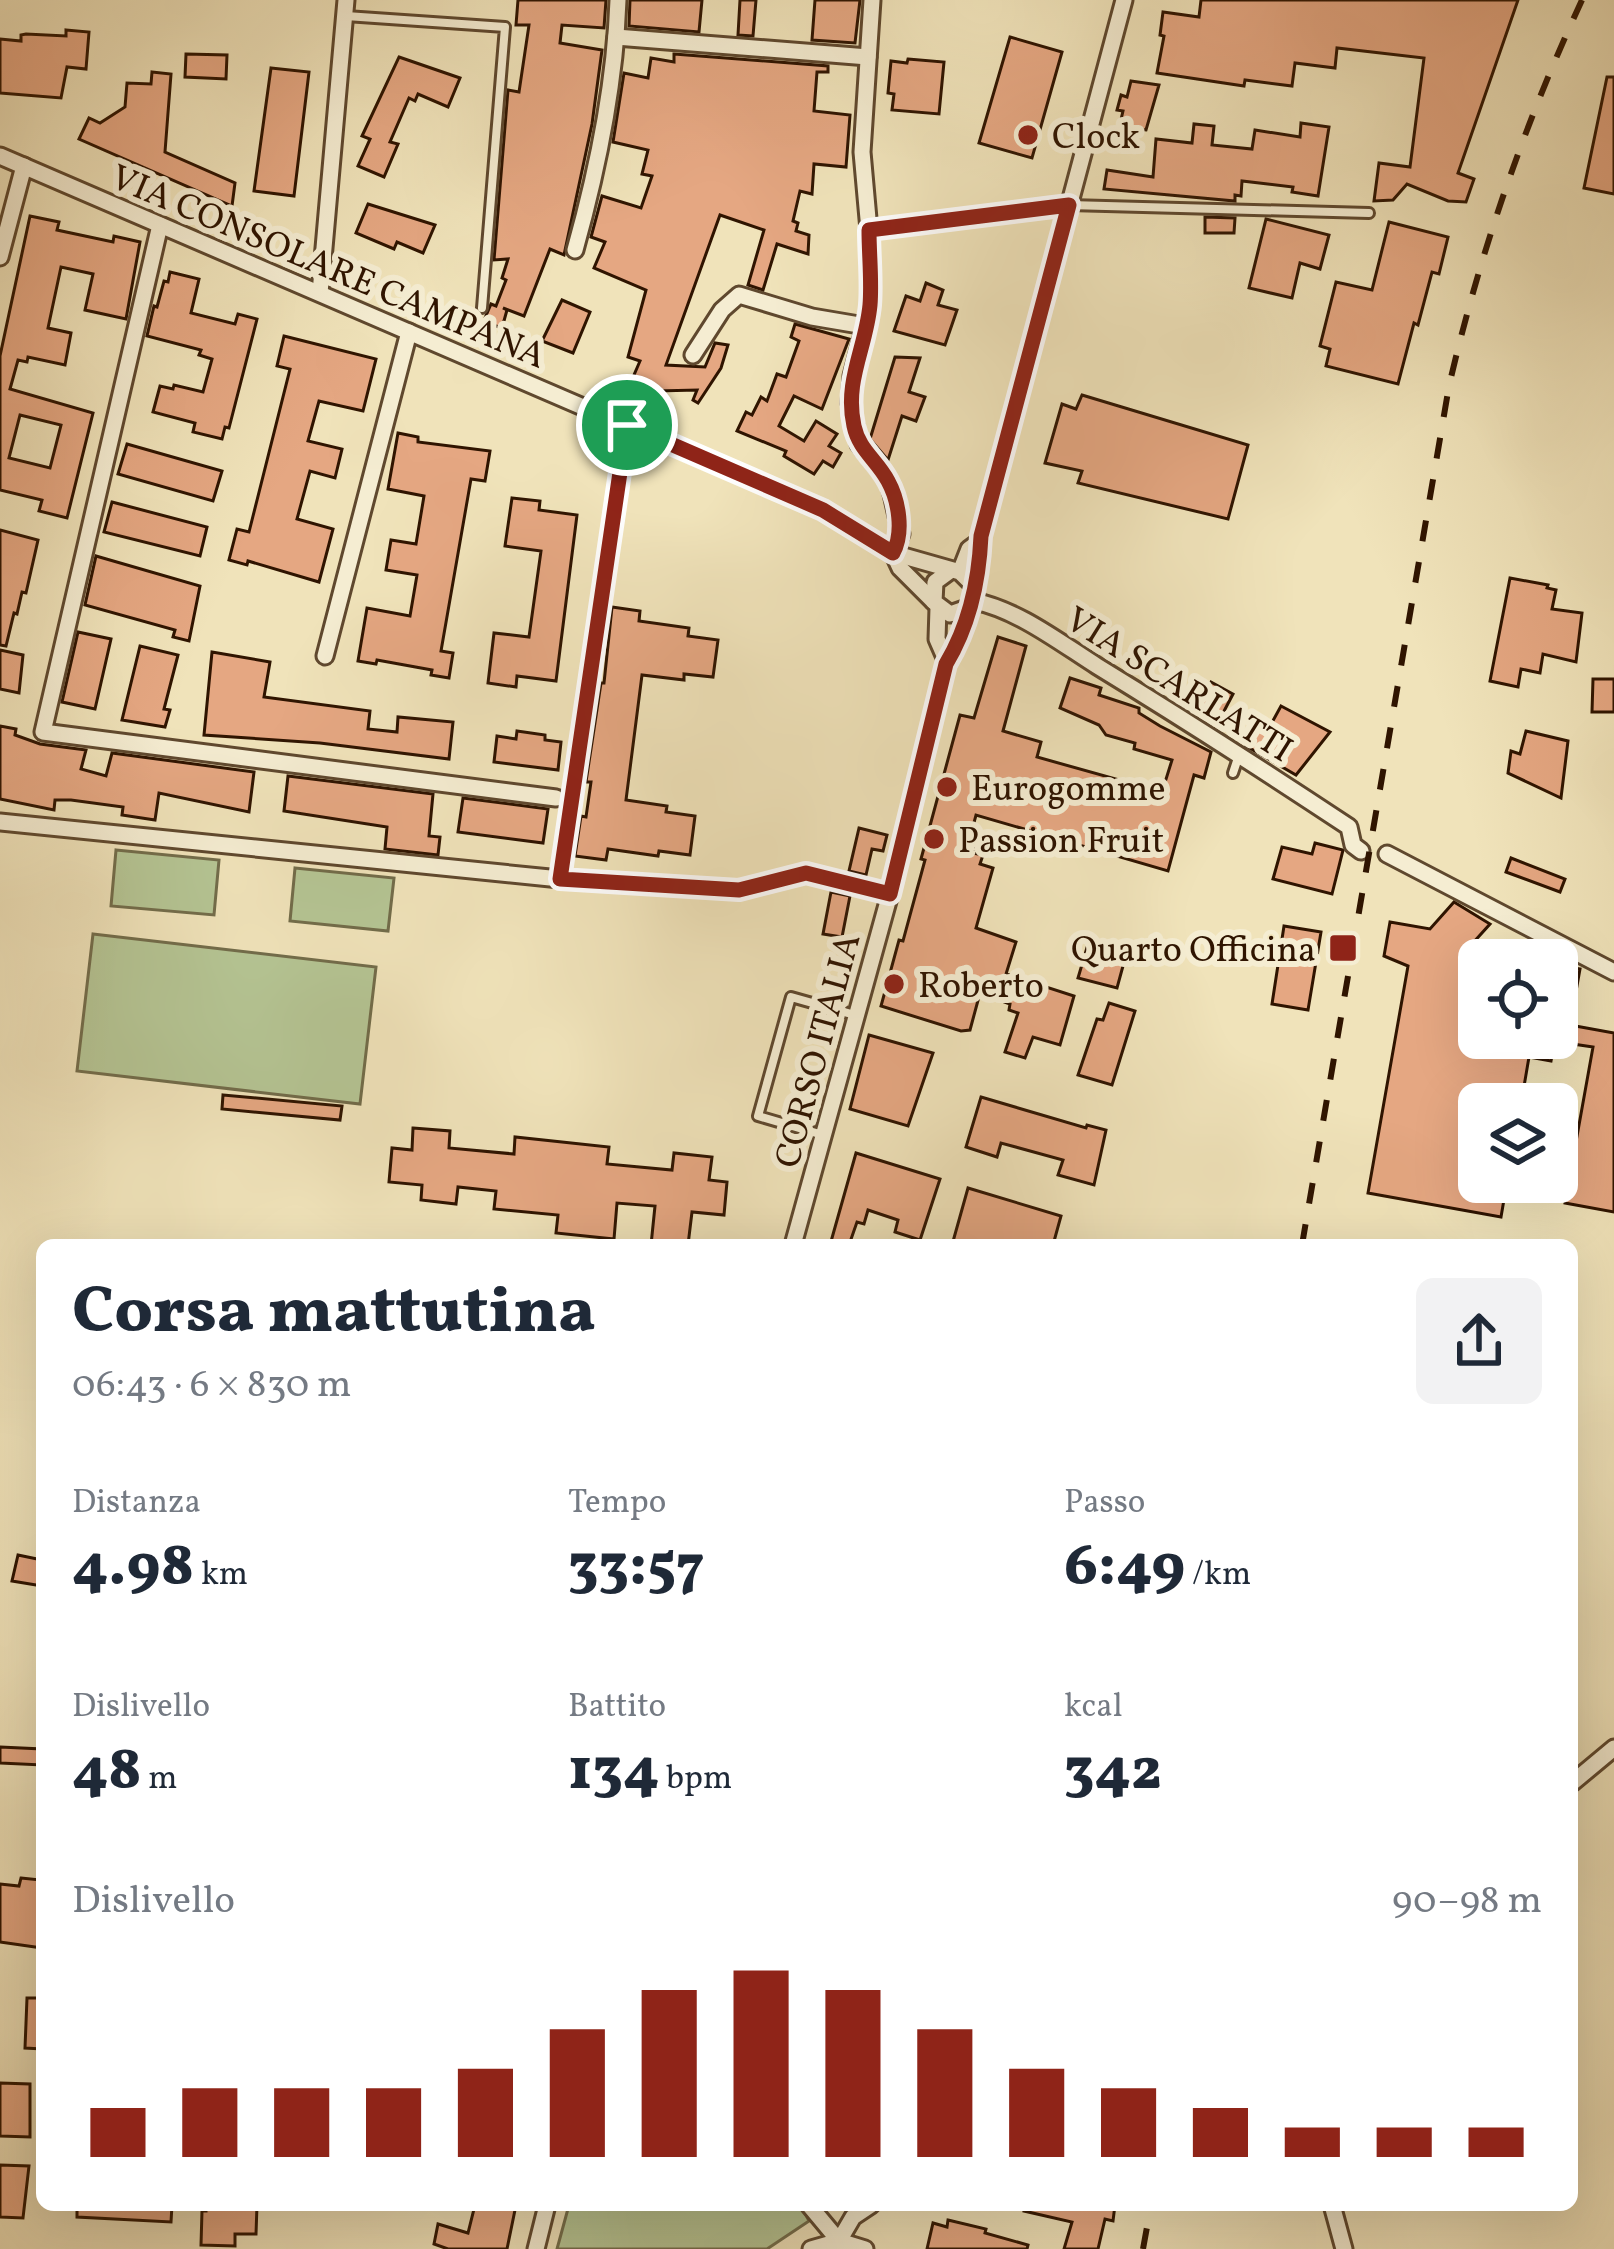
<!DOCTYPE html>
<html lang="it">
<meta charset="utf-8">
<style>
body{margin:0;font-family:Vollkorn,serif;background:#f2f2f3;color:#1f2937;height:100vh;display:flex;flex-direction:column;font-size:45px;white-space:nowrap}
*{box-sizing:border-box;margin:0}
p{font-size:39px;color:#747a83}
.icon{flex:none;width:66px;height:66px;fill:none;stroke:currentColor;stroke-width:2;stroke-linecap:round;stroke-linejoin:round}
.map{position:relative;flex:1;overflow:hidden}
.details{position:absolute;left:36px;top:1239px;width:1542px;height:972px;display:flex;flex-direction:column;background:#fff;border-radius:18px;box-shadow:0 12px 48px #0002}
.details>*{flex:none}
.tools{position:absolute;left:1458px;top:939px;display:grid;gap:24px}
.tools a{display:grid;place-items:center;width:120px;height:120px;border-radius:18px;background:#fff;box-shadow:0 12px 48px #0002;font-size:60px}
.pin{position:absolute;display:grid;place-items:center;width:102px;height:102px;color:#fff;margin:-51px;border:6px solid #fff;border-radius:50%;box-shadow:0 3px 12px #0007}
.round{display:grid;place-items:center;flex:none;width:126px;height:126px;border-radius:18px;background:#f2f2f3}
.headline{display:flex;align-items:center;justify-content:space-between;height:204px;padding:0 36px}
h1{font-size:66px;font-weight:800;line-height:90px}
.figures{display:grid;grid-template-columns:repeat(3,1fr);gap:18px;height:204px;padding:12px 36px}
.figures div{display:grid;align-content:center}
.figures b{font-size:60px;font-weight:800}
.figures small{font-size:33px;font-weight:400}
.figures p{font-size:33px}
.chart{height:336px;padding:24px 36px}
.chart p{display:flex;justify-content:space-between}
.chart svg{width:100%;height:216px;margin-top:12px;stroke:#8f2418;stroke-width:6}
.map>svg:first-child{display:block}
</style>
<div class="map">
<svg width="1614" height="2249" viewBox="0 0 1614 2249">
<rect width="100%" height="100%" fill="#f0e3ba"/>
<filter id="stains"><feTurbulence type="fractalNoise" baseFrequency=".00167" numOctaves="4"/><feColorMatrix values="0 0 0 0 .2 0 0 0 0 .09 0 0 0 0 .02 0 0 0 .5 -.17"/></filter>
<radialGradient id="worn" r=".72"><stop offset=".6" stop-color="#630" stop-opacity="0"/><stop offset="1" stop-color="#630" stop-opacity=".3"/></radialGradient>
<g fill="#b5c594" stroke="#726c4a" stroke-width="3">
<path d="M116,850L219,860L214,915L111,906Z"/>
<path d="M295,868L394,878L388,931L290,921Z"/>
<path d="M93,934L376,967L360,1104L77,1071Z"/>
<path d="M569,2205H801L809,2221L767,2249H557Z"/>
</g>
<g fill="#e5a782" stroke="#2f1400" stroke-width="3" fill-rule="evenodd">
<path d="M518,0H606L604,28L562,25L560,43L602,50L592,124L564,255L550,249L524,316L503,308L507,310L502,328L487,323L485,318L491,304L496,306L506,280L502,278L508,259L494,260L508,90L519,92L529,25H516Z"/>
<path d="M630,0H702L699,32L629,26Z"/>
<path d="M740,0H756L753,36L738,35Z"/>
<path d="M815,0H860L855,43L812,40Z"/>
<path d="M1201,0H1518L1458,173L1474,179L1466,202L1448,201L1407,184L1393,200L1374,201L1379,163L1410,167L1424,58L1337,48L1335,68L1295,63L1292,86L1245,80L1244,86L1157,73L1164,36L1160,35L1163,12L1199,17Z"/>
<path d="M66,30L89,32L86,69L67,67L61,98L0,93V39L21,41V35L26,34L66,36Z"/>
<path d="M1010,37L1062,52L1032,158L979,143Z"/>
<path d="M186,54L227,55L226,79L185,77Z"/>
<path d="M674,54L828,66V72H817L814,111L850,115L846,167L814,164L812,194L800,191L793,221L798,223L796,231L809,235L808,254L777,244L763,290L748,285L764,230L720,215L666,365L705,367L715,343L728,345L721,368L698,403L693,400L697,390L656,391L631,382L640,361L628,357L646,290L594,268L605,242L591,237L602,196L641,208L652,176L642,174L648,150L613,142L624,73L648,78L651,58L674,62Z"/>
<path d="M399,57L460,78L448,107L418,94L415,101L409,98L390,142L398,144L384,177L358,166L370,139L362,136Z"/>
<path d="M908,59L944,62L939,114L892,110L894,94L888,93L891,61L907,63Z"/>
<path d="M271,68L309,72L294,196L254,191Z"/>
<path d="M152,72L171,74L165,152L235,183L232,206L79,139L89,118L100,123L125,107L127,83L151,84Z"/>
<path d="M1607,77H1614V194L1584,188Z"/>
<path d="M1131,81L1159,85L1146,130L1119,128L1123,111L1117,110L1121,95L1127,97Z"/>
<path d="M1301,123L1329,127L1318,196L1292,192L1293,187L1242,181L1241,196L1235,195V201L1104,189L1107,170L1153,177L1156,139L1192,143L1194,124L1214,126L1212,145L1252,149L1255,130L1300,137Z"/>
<path d="M368,204L435,225L423,253L397,242L394,249L356,233Z"/>
<path d="M30,216L59,222L57,230L113,242L114,236L140,242L126,319L85,310L93,274L61,267L48,328L71,333L65,365L28,357L27,362L18,360L10,389L93,413L67,518L39,511L42,500L0,490V356ZM20,415L61,425L50,468L9,458Z"/>
<path d="M1205,217L1235,218L1234,233H1205Z"/>
<path d="M1266,219L1329,235L1320,269L1300,263L1292,298L1249,288Z"/>
<path d="M1389,222L1448,237L1439,274L1432,272L1418,325L1414,323L1398,384L1326,366L1330,349L1320,346L1336,282L1372,290Z"/>
<path d="M170,272L199,279L191,313L235,324L238,314L257,319L229,428L225,427L222,439L193,432L195,423L153,412L160,386L173,389L174,385L203,392L212,359L199,355L201,350L147,336L154,306L157,307L164,281L168,282Z"/>
<path d="M926,283L943,290L938,305L957,310L945,345L894,331L906,296L920,301Z"/>
<path d="M562,300L590,312L573,353L542,341Z"/>
<path d="M795,324L849,339L822,409L794,396L779,426L804,441L816,421L837,434L829,446L841,453L833,467L823,461L814,474L784,456L786,451L737,431L746,412L752,415L761,397L767,401L777,374L786,377L799,341L791,337Z"/>
<path d="M284,336L376,359L363,411L319,401L308,441L342,449L335,478L310,471L297,519L333,529L319,582L248,561L247,565L229,560L237,529L249,532L290,369L277,366Z"/>
<path d="M895,357L920,358L909,392L925,397L916,421L902,416L888,460L870,439Z"/>
<path d="M1082,395L1248,445L1228,519L1078,483L1082,471L1045,463L1062,404L1076,409Z"/>
<path d="M398,433L418,437V442L490,451L485,481L471,479L441,651L453,653L449,678L431,675L432,670L377,660L376,664L358,661L367,608L410,616L417,575L386,570L391,540L416,544L424,496L388,489Z"/>
<path d="M127,444L222,471L213,501L118,474Z"/>
<path d="M512,498L540,501L539,510L577,515L556,681L517,676L516,687L488,683L494,633L529,637L541,551L505,546Z"/>
<path d="M112,502L207,527L200,556L104,532Z"/>
<path d="M0,530L38,540L26,593L22,592L17,614L14,613L6,646L0,645Z"/>
<path d="M96,556L200,586L189,641L173,637L175,630L85,605Z"/>
<path d="M1510,578L1548,585L1547,588L1556,590L1552,609L1582,613L1576,662L1543,654L1540,673L1521,669L1518,687L1490,681Z"/>
<path d="M612,607L640,611L639,621L689,628L688,636L718,640L713,677L684,674V680L642,675L626,800L667,806L666,812L695,816L690,855L659,851L658,856L608,849L606,860L575,856L581,816L586,817L591,782H586L601,683H604Z"/>
<path d="M78,632L111,639L95,709L62,702Z"/>
<path d="M998,637L1026,646L1003,731L1041,742L1037,757L1162,792L1172,760L1134,749L1135,743L1106,735L1099,725L1060,708L1070,678L1101,688L1099,695L1139,708V713L1160,726L1211,752L1204,778L1194,775L1168,871L976,815L968,845L974,847L973,853L983,855L980,864L993,868L976,928L1016,942L1006,974L1074,996L1060,1045L1033,1037L1025,1058L1005,1052L1018,1013L1009,1010L1010,1004L980,993L970,1030L961,1031L881,1006L899,940L903,941L925,860L921,859L960,715L974,718Z"/>
<path d="M140,646L178,655L164,709L170,710L165,727L122,720Z"/>
<path d="M0,650L23,655L19,693L0,689Z"/>
<path d="M212,652L270,662L264,697L370,711L368,729L397,732L398,717L453,722L449,759L320,743L204,735Z"/>
<path d="M1593,679H1614V712H1592Z"/>
<path d="M1211,682L1233,694L1222,715L1200,704Z"/>
<path d="M1281,706L1330,732L1296,775L1246,746L1259,723L1269,728Z"/>
<path d="M0,726L16,729L15,735L40,744L86,750L81,769L106,776L112,753L254,772L249,812L159,793L155,820L122,815L123,807L71,800H55L54,810L0,799Z"/>
<path d="M517,731L545,735V740L561,742L558,770L494,762L497,736L516,739Z"/>
<path d="M1526,731L1568,741L1561,798L1508,773L1511,751L1520,754Z"/>
<path d="M288,776L433,794L429,836L440,837L438,855L385,849L387,827L284,811Z"/>
<path d="M463,798L548,809L543,843L458,832Z"/>
<path d="M859,828L887,835L883,851L872,849L866,875L849,871Z"/>
<path d="M1315,843L1343,850L1332,894L1273,879L1282,847L1312,854Z"/>
<path d="M1511,858L1565,879L1560,892L1506,872Z"/>
<path d="M831,892L850,896L842,937L823,934Z"/>
<path d="M1454,902L1490,924L1472,944L1519,952L1518,960H1479V1038H1555L1551,1061L1529,1057L1521,1104H1479V1182H1507L1501,1217L1368,1193L1408,966L1384,956L1390,922L1430,929Z"/>
<path d="M1284,926L1321,932L1308,1010L1272,1004Z"/>
<path d="M1088,944L1126,955L1117,988L1078,978Z"/>
<path d="M1557,965L1580,969L1570,1025L1614,1033V1212L1565,1203L1593,1047L1566,1043L1565,1051H1557Z"/>
<path d="M1109,1003L1135,1011L1112,1085L1078,1075L1097,1019L1103,1020Z"/>
<path d="M869,1035L933,1053L908,1126L850,1109Z"/>
<path d="M223,1095L342,1106L340,1120L222,1109Z"/>
<path d="M981,1097L1086,1128L1087,1125L1106,1130L1094,1185L1058,1175L1063,1160L1001,1143L997,1157L966,1147Z"/>
<path d="M413,1128L450,1131L449,1148L514,1154L515,1137L609,1147L607,1164L672,1170L674,1153L712,1157L709,1180L727,1182L724,1215L692,1212L688,1245H651L655,1206L617,1203L614,1239L556,1233L558,1215L494,1209L496,1191L458,1187L456,1204L421,1200L422,1185L389,1182L392,1148L412,1150Z"/>
<path d="M856,1153L940,1179L920,1240L895,1232L898,1220L868,1210L864,1224L857,1222L849,1245H830Z"/>
<path d="M968,1188L1061,1216L1053,1245H952Z"/>
<path d="M18,1555L42,1560V1586L12,1581Z"/>
<path d="M0,1747L42,1749V1765L0,1763Z"/>
<path d="M21,1878L41,1880L42,1948L0,1942V1884L19,1886Z"/>
<path d="M27,1998H42V2049L25,2048Z"/>
<path d="M0,2083L30,2084V2137L0,2136Z"/>
<path d="M0,2165L29,2166L23,2218L0,2217Z"/>
<path d="M77,2205H172L171,2222L77,2217Z"/>
<path d="M206,2205H257L256,2234H235V2246L201,2245L202,2211H206Z"/>
<path d="M475,2205H516L507,2249H448L434,2244L438,2224L468,2233Z"/>
<path d="M1025,2205H1115L1113,2221L1105,2219L1098,2249H1064L1072,2222L1024,2211Z"/>
<path d="M948,2220L986,2229L985,2233L1028,2245L1027,2249H927L933,2223L947,2227Z"/>
</g>
<g fill="none" stroke-linecap="round" stroke-linejoin="round">
<defs>
<g id="service">
<path d="M346,16L505,27L482,308"/>
<path d="M869,230L1069,205L1369,213"/>
<path d="M1233,773L1239,755"/>
<path d="M823,1135L758,1116L791,997L855,1015"/>
</g>
<g id="minor">
<path d="M872,0L862,152L869,230L870,308L852,376L850,403L859,444L888,480L892,494L901,534L893,553"/>
<path d="M616,37L868,57"/>
<path d="M0,156L822,510L893,553L960,572L974,586"/>
<path d="M160,225L43,732L556,798"/>
<path d="M575,250C598,168 615,85 618,0"/>
<path d="M0,257L24,166"/>
<path d="M320,293L346,0"/>
<path d="M693,355L722,310L739,295L812,317L865,326"/>
<path d="M893,553L900,568L933,601"/>
<path d="M950,571L935,582L934,602L950,614L970,607"/>
<path d="M960,572L969,549L980,541"/>
<path d="M974,601C1018,610 1059,642 1097,666C1182,718 1266,772 1349,827L1353,845L1361,851"/>
<path d="M938,608L937,639L947,662"/>
<path d="M325,656L409,332"/>
<path d="M0,822L560,879L739,890L807,873L890,894"/>
<path d="M1387,854L1614,972"/>
<path d="M560,879L627,425"/>
<path d="M793,1245L890,894L946,665C970,624 980,581 981,536L1124,0"/>
<path d="M1572,1783L1614,1748"/>
<path d="M809,2205L839,2241"/>
<path d="M1332,2205L1344,2249"/>
<path d="M839,2241L853,2217L871,2205"/>
<path d="M536,2249L547,2205"/>
<path d="M811,2249L839,2241L865,2249"/>
</g>
</defs>
<use href="#service" stroke="#5f482e" stroke-width="14"/>
<use href="#minor" stroke="#5f482e" stroke-width="21"/>
<use href="#service" stroke="#f5edd2" stroke-width="8"/>
<use href="#minor" stroke="#f5edd2" stroke-width="15"/>
<g stroke="#2f1400" stroke-width="6" stroke-dasharray="21 21" stroke-linecap="butt">
<path d="M1302,1245L1449,386C1480,252 1524,125 1582,0"/>
<path d="M1143,2249L1151,2205"/>
</g>
</g>
<g fill="none" stroke-linecap="round" stroke-linejoin="round">
<defs>
<path id="route" d="M1069,205L981,536C979,581 970,624 946,664L890,894L806,873L739,890L560,879L627,425L823,510L893,553C904,533 899,501 888,481C877,460 859,450 854,426C844,381 866,348 870,305C872,281 869,255 869,230Z"/>
</defs>
<use href="#route" stroke="#fff" stroke-width="24"/>
<use href="#route" stroke="#8f2418" stroke-width="15"/>
</g>
<g fill="#8f2418" stroke="#f5edd2" stroke-width="4.5">
<circle cx="1028" cy="135" r="12"/>
<circle cx="947" cy="787" r="12"/>
<circle cx="934" cy="839" r="12"/>
<rect x="1328" y="933" width="30" height="30" rx="6"/>
<circle cx="894" cy="984" r="12"/>
</g>
<g text-anchor="middle" stroke-width="12" stroke-linejoin="round" paint-order="stroke">
<g font-size="36" fill="#2f1400" stroke="#f5edd2" text-anchor="start">
<text x="1052" y="148">Clock</text>
<text x="971" y="800">Eurogomme</text>
<text x="958" y="852">Passion Fruit</text>
<text x="1316" y="961" text-anchor="end">Quarto Officina</text>
<text x="918" y="997">Roberto</text>
</g>
<g font-size="36" fill="#2f1400" stroke="#f5edd2">
<text transform="translate(329 265) rotate(23)" y="13">VIA CONSOLARE CAMPANA</text>
<text transform="translate(1180 683) rotate(32)" y="13">VIA SCARLATTI</text>
<text transform="translate(816 1050) rotate(-75)" y="13">CORSO ITALIA</text>
</g>
</g>
<rect width="100%" height="100%" filter="url(#stains)"/>
<rect width="100%" height="100%" fill="url(#worn)"/>
</svg>
<div class="tools">
<a><svg class="icon" aria-label="locate" viewBox="0 0 24 24"><circle cx="12" cy="12" r="6"/><path d="M12 2v4M12 18v4M2 12h4M18 12h4"/></svg></a>
<a><svg class="icon" aria-label="layers" viewBox="0 0 24 24"><path d="M12 4l9 5-9 5-9-5zM3 14l9 5 9-5"/></svg></a>
</div>
<div class="pin" style="left:627px;top:425px;background:#1e9e55"><svg class="icon" aria-label="arrive" viewBox="0 0 24 24"><path d="M6 21V4h12l-3 4 3 4H6"/></svg></div>
<section class="details">
<div class="headline"><div><h1>Corsa mattutina</h1><p>06:43 · 6 × 830 m</p></div><a class="round"><svg class="icon" aria-label="share" viewBox="0 0 24 24"><path d="M12 15V3M7 8l5-5 5 5M5 13v7h14v-7"/></svg></a></div>
<div class="figures">
<div><p>Distanza</p><b>4.98<small> km</small></b></div>
<div><p>Tempo</p><b>33:57</b></div>
<div><p>Passo</p><b>6:49<small> /km</small></b></div>
</div>
<div class="figures">
<div><p>Dislivello</p><b>48<small> m</small></b></div>
<div><p>Battito</p><b>134<small> bpm</small></b></div>
<div><p>kcal</p><b>342</b></div>
</div>
<div class="chart"><p><span>Dislivello</span>90–98 m</p>
<svg viewBox="0 0 160 44" preserveAspectRatio="none"><path d="M5 44V34M15 44V30M25 44V30M35 44V30M45 44V26M55 44V18M65 44V10M75 44V6M85 44V10M95 44V18M105 44V26M115 44V30M125 44V34M135 44V38M145 44V38M155 44V38"/></svg>
</div>
</section>
</div>
